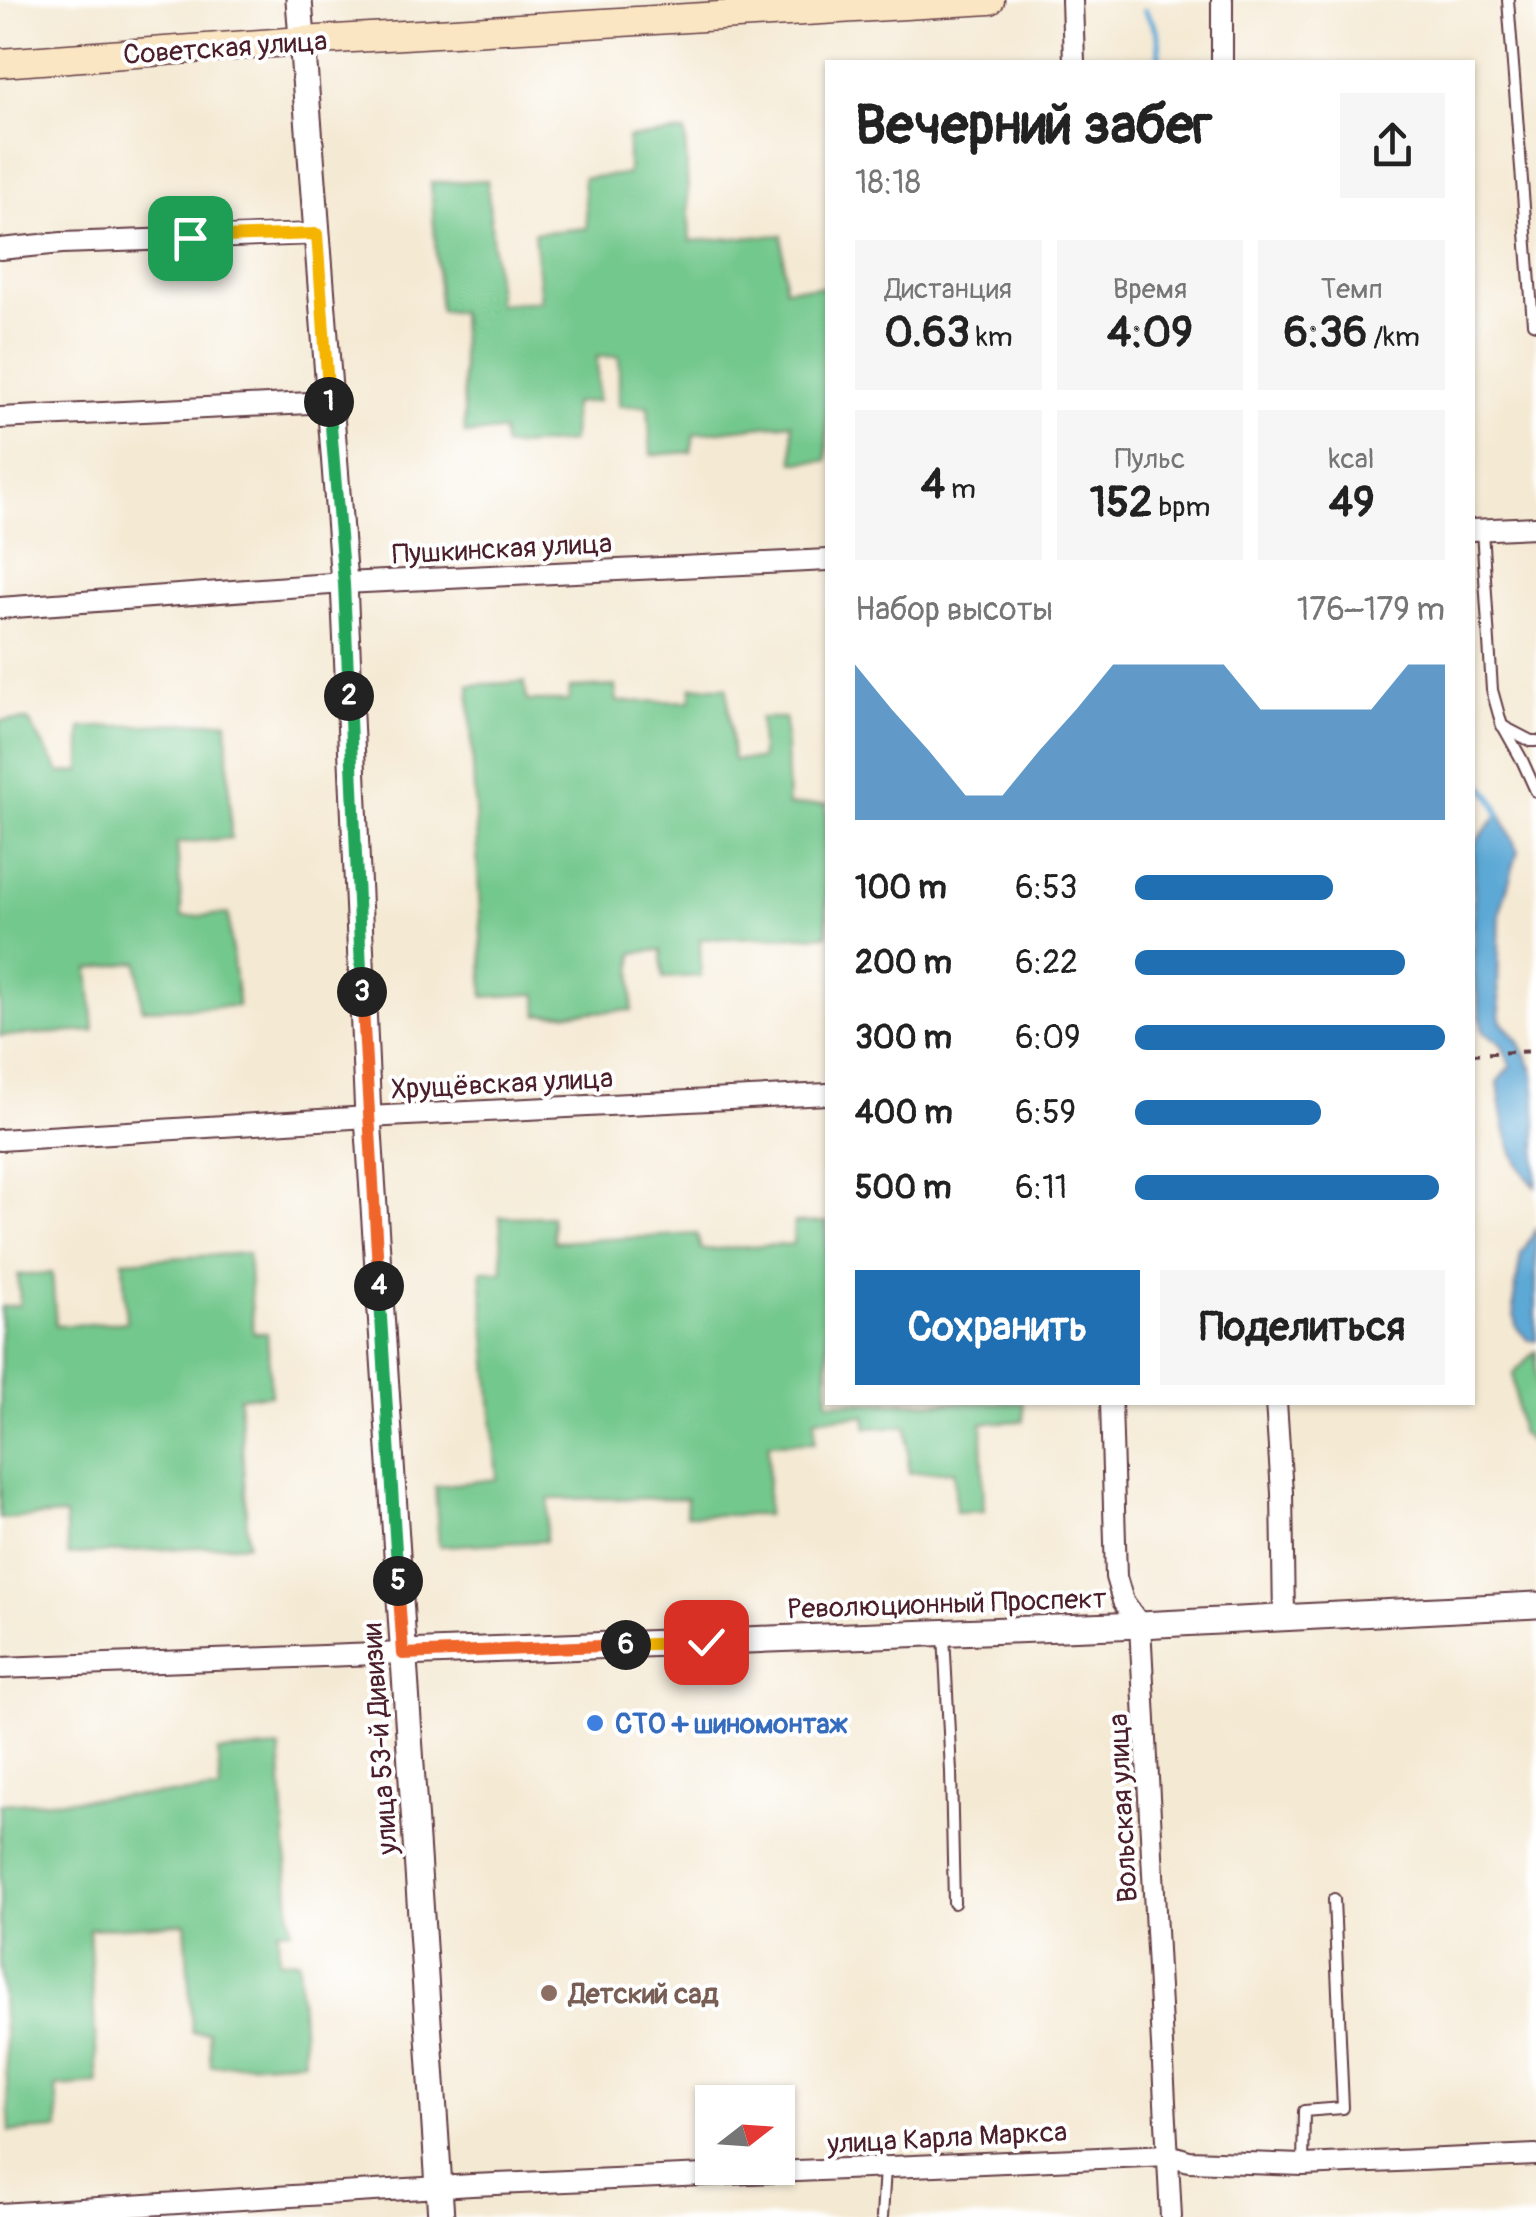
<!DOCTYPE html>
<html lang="ru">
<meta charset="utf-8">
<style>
body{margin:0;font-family:Pangolin,sans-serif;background:#f6f6f6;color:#222;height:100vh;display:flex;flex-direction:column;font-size:38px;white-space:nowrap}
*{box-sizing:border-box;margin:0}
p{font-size:32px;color:#767676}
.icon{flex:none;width:55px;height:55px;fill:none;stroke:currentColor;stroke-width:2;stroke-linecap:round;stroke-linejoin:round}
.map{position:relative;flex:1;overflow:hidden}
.sheet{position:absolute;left:825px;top:60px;width:650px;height:1345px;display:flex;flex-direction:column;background:#fff;border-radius:0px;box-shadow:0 2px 8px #0004}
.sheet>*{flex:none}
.needle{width:65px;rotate:73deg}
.tools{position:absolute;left:695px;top:2085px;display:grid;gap:20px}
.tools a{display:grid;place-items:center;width:100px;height:100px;border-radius:0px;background:#fff;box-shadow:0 2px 8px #0004;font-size:50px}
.pin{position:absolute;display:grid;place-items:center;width:85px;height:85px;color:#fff;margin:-42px;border-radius:20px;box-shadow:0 5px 15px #0006}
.km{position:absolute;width:50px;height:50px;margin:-25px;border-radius:50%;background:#222;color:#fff;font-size:28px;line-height:50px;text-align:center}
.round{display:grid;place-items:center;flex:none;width:105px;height:105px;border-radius:0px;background:#f6f6f6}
.headline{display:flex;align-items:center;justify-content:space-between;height:170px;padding:0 30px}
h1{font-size:55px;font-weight:700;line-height:75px}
.stats{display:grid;grid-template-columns:repeat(3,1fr);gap:15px;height:170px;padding:10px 30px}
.stats div{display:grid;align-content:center;border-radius:0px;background:#f6f6f6;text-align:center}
.stats b{font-size:42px;font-weight:700}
.stats small{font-size:28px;font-weight:400}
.stats p{font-size:28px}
.chart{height:280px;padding:20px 30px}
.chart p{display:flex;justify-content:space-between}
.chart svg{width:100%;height:180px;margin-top:10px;fill:#1f6fb2;opacity:.7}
.cta{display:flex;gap:20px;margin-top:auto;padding:20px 30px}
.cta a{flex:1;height:115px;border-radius:0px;background:#1f6fb2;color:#fff;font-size:40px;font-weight:700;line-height:115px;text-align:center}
.cta a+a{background:#f6f6f6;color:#222}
ul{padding:0 30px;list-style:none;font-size:32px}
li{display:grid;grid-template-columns:160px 120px 1fr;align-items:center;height:75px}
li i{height:25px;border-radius:12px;background:#1f6fb2}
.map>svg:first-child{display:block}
</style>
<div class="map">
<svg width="1536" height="2217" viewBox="0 0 1536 2217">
<rect width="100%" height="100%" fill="#fff"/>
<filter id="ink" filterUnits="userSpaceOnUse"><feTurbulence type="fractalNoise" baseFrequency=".01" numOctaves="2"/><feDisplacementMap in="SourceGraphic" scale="20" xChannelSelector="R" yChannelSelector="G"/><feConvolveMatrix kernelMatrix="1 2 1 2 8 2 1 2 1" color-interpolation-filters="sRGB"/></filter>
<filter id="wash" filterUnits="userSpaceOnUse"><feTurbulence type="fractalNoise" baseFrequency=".0048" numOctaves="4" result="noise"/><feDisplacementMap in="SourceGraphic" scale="40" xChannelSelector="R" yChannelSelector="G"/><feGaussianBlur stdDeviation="2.25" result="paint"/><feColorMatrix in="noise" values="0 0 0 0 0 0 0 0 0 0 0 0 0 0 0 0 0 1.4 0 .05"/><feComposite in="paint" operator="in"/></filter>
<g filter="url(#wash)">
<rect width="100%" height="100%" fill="#f4e9d3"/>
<g fill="#73c88d" stroke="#5e745c" stroke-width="2.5">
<path d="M685,132L690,241L782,235L785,288L827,287V461L794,462L792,423L694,434L691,452L651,455L648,406H619V356L597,357L598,401L573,403L572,442L504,447L502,431L465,434L460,312L440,311L431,183L487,180L498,304L541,301L534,233L587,228L583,178L628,174V138Z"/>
<path d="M524,682L527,701H569L570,688L615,686L617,702L690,701L692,687H727L733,760L761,759L760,718H785L788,806L827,804V935L700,939L701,976L663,978L661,950L633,953L632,1010L538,1015L537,994L484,997L469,685Z"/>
<path d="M28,720L60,773L81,771V728L227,721L231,838L177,843L182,917L228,914L238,1006L142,1009L138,962L89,969L94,1031L0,1036V721Z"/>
<path d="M551,1216L554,1242L697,1234L701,1250L793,1244L794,1223L827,1222L828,1402L1023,1403L1024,1421L982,1423L984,1511L956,1512L954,1471L909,1473L907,1426L867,1428L865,1416L815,1418V1442L769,1443L767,1515H686L687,1498L549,1499L545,1541L439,1546L435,1486L497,1479L481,1271H503L500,1217Z"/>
<path d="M248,1253L253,1333H267L271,1395L239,1397L248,1544L68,1555L65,1515L0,1519L1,1307L20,1305L18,1275L52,1273L56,1326L126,1322L123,1261Z"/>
<path d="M1536,1351V1447L1520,1432L1513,1374Z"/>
<path d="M280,1748L291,1929L278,1930L279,1961L298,1960L304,2060L211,2066L208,2032H192L185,1923L89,1929L98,2084L56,2087L59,2129L10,2132L0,1958V1804L220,1791L218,1752Z"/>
</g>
<g fill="#5da9d6" stroke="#546480" stroke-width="2.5">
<path d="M1500,812L1518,851L1500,912L1498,985L1501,1020L1518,1040L1533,1070L1536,1102V1187C1508,1161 1502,1119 1498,1082L1511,1066L1501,1044L1483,1032L1473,973V845Z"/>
<path d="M1536,1229V1340H1528L1516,1327L1513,1304L1521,1254Z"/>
</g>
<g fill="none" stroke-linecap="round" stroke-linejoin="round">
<g stroke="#5da9d6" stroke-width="6">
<path d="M1145,11C1157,28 1162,42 1158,62"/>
<path d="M1472,775C1483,786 1500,803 1499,819"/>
</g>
</g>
</g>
<g filter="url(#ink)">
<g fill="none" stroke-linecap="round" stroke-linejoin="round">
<defs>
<g id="service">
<path d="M1508,0L1533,323L1536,324"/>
<path d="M1482,530L1492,690L1502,726L1531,741H1536"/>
<path d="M1503,726L1522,760L1536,791"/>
<path d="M944,1634L951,1772L954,1903"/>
<path d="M1303,2165L1304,2111L1343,2108L1334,1899"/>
<path d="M882,2217L885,2168"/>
</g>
<g id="minor">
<path d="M1072,0L1074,62"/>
<path d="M1222,62V0"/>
<path d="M0,249L62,243L317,234"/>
<path d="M0,418L330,402"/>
<path d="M1472,530L1536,527"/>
<path d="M0,608L344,583L828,560"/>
<path d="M0,1140L368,1117L828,1094"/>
<path d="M1111,1402L1116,1577L1123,1601L1140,1625L1171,2217"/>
<path d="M1276,1402L1282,1493L1284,1617"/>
<path d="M0,1668L403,1653"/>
<path d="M0,2214L472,2185L1169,2155L1189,2161L1303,2165L1536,2155"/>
</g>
<g id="tertiary">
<path d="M299,0L344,583L368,1117L441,2217"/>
<path d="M403,1653L1140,1625L1536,1605"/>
</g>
<path id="secondary" d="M0,63L302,41L990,0"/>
</defs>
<use href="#service" stroke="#643d44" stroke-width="14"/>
<use href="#minor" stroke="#643d44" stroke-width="24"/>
<use href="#tertiary" stroke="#643d44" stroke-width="29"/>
<use href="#secondary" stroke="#643d44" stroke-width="31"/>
<path stroke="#643d44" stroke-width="4" stroke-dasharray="8 8" stroke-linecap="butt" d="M1472,1054L1536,1051"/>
<use href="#service" stroke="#fff" stroke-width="10"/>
<use href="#minor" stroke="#fff" stroke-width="20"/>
<use href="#tertiary" stroke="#fff" stroke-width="25"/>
<use href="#secondary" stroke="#fbe6c3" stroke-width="28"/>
</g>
</g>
<g fill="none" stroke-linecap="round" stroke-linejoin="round" filter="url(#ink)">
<defs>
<path id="split-1" d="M190,238L317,234L329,402"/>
<path id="split-2" d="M329,402L344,584L349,696"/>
<path id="split-3" d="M349,696L362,992"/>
<path id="split-4" d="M362,992L379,1286"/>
<path id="split-5" d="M379,1286L398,1581"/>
<path id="split-6" d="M398,1581L403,1654L626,1645"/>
<path id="split-7" d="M626,1645L706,1642"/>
</defs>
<use href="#split-1" stroke="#fff" stroke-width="20"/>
<use href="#split-2" stroke="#fff" stroke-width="20"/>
<use href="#split-3" stroke="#fff" stroke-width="20"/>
<use href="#split-4" stroke="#fff" stroke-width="20"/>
<use href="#split-5" stroke="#fff" stroke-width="20"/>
<use href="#split-6" stroke="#fff" stroke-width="20"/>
<use href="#split-7" stroke="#fff" stroke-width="20"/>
<use href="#split-1" stroke="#f5b400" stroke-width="12"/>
<use href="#split-2" stroke="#22a559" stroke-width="12"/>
<use href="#split-3" stroke="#22a559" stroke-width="12"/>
<use href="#split-4" stroke="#f0652b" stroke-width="12"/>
<use href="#split-5" stroke="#22a559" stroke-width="12"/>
<use href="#split-6" stroke="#f0652b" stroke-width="12"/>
<use href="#split-7" stroke="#f5b400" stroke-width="12"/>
</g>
<circle fill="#3f7fe0" stroke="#fff" stroke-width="4" cx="595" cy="1723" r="10"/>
<circle fill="#8d6e63" stroke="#fff" stroke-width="4" cx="549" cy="1993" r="10"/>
<g text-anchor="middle" stroke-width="8" stroke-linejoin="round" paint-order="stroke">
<g font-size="28" fill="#4a1f2b" stroke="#fff">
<text transform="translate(225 47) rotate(-4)" y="10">Советская улица</text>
<text transform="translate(502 548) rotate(-3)" y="10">Пушкинская улица</text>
<text transform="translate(502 1083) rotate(-3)" y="10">Хрущёвская улица</text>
<text transform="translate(947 1603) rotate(-2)" y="10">Революционный Проспект</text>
<text transform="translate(379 1739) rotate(-94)" y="10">улица 53-й Дивизии</text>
<text transform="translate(1122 1808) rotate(-93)" y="10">Вольская улица</text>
<text transform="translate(947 2137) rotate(-3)" y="10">улица Карла Маркса</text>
</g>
<g font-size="28" font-weight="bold" fill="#366cbe" stroke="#fff" text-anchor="start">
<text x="615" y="1733">СТО + шиномонтаж</text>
</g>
<g font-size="28" font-weight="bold" fill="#785e54" stroke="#fff" text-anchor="start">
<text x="569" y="2003">Детский сад</text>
</g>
</g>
</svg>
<div class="tools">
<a><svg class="needle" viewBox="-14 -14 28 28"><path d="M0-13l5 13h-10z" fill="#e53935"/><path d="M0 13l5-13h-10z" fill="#767676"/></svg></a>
</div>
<div class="pin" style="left:190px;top:238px;background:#1e9e55"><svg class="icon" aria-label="arrive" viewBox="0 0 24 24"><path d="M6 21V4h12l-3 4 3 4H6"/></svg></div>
<div class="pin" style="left:706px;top:1642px;background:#d93025"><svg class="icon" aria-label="check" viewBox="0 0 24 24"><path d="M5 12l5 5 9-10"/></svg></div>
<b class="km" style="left:329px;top:402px">1</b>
<b class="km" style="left:349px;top:696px">2</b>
<b class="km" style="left:362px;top:992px">3</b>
<b class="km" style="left:379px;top:1286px">4</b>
<b class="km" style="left:398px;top:1581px">5</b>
<b class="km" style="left:626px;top:1645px">6</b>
<section class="sheet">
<div class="headline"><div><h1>Вечерний забег</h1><p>18:18</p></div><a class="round"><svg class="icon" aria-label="share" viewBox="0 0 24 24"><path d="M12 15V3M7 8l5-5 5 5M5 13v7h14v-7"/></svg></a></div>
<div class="stats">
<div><p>Дистанция</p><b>0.63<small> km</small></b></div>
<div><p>Время</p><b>4:09</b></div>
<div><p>Темп</p><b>6:36<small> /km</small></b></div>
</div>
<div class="stats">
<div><b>4<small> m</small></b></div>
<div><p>Пульс</p><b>152<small> bpm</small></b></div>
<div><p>kcal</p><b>49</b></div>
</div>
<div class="chart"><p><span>Набор высоты</span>176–179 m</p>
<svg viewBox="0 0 160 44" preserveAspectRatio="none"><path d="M0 44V6L10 17L20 27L30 38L40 38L50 27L60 17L70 6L80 6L90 6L100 6L110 17L120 17L130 17L140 17L150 6L160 6V44z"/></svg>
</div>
<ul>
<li><b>100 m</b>6:53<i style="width:64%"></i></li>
<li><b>200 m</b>6:22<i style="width:87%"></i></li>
<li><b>300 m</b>6:09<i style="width:100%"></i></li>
<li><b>400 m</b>6:59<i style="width:60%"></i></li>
<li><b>500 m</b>6:11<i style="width:98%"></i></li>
</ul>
<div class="cta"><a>Сохранить</a><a>Поделиться</a></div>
</section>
</div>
